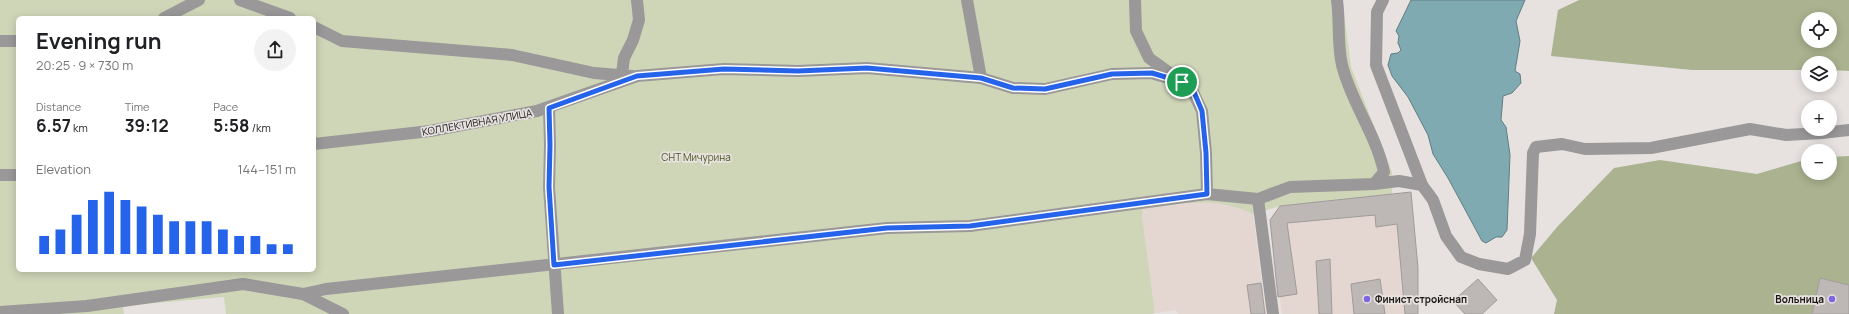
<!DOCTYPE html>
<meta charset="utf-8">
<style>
body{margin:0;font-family:Manrope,sans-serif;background:#f2f2f2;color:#202124;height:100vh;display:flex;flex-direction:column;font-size:15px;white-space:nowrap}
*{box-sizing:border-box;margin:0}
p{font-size:13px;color:#757577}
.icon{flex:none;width:22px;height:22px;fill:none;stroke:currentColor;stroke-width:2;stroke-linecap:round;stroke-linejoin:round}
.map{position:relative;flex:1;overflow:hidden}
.sheet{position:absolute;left:16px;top:16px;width:300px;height:256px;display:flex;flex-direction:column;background:#fff;border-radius:6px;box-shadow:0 2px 10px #0003}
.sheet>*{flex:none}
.buttons{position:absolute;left:1801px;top:12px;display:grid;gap:8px}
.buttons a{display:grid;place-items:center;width:36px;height:36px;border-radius:50%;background:#fff;box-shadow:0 2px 10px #0003;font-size:20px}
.pin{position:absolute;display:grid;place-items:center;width:34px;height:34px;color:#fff;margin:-17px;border:2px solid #fff;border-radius:50%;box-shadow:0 1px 4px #0007}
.round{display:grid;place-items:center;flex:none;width:42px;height:42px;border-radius:21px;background:#f2f2f2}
.overview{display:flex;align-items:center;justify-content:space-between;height:68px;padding:0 20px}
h1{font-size:22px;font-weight:700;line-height:30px}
.stats{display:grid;grid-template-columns:repeat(3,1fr);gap:6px;height:68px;padding:4px 20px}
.stats div{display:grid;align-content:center}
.stats b{font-size:17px;font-weight:700}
.stats small{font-size:11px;font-weight:400}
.stats p{font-size:11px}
.chart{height:112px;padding:8px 20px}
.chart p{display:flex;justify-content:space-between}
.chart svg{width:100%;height:72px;margin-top:4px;stroke:#2563eb;stroke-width:6}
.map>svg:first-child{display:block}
</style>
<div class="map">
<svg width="1849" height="314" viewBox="0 0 1849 314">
<rect width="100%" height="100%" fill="#e7e2e0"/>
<g fill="#e4d6d1">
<path d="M1411,192L1418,268V314H1282L1270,220L1280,206Z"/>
<path d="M1209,201L1235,205L1253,214L1266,314H1178L1176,310L1155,313L1142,216L1143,209Z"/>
</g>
<path fill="#cfd6b8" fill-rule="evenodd" d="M0,0H1342L1351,67L1392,172V194L1280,206L1253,214C1212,195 1185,204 1143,209L1142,216L1155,313L1152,314H226L224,297L123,306L124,314H0ZM18,18H314V270H18Z"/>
<g fill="#aab290" fill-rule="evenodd">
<path d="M1579,0H1849V71L1830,70V63H1808V70H1692L1551,56L1558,10ZM1808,19H1830V41H1808Z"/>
<path d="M1849,156V285L1820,278L1812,314H1554L1557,300L1531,258L1558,226L1614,168L1660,160L1757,174L1808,159V173H1830V157Z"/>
</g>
<path fill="#7faab1" stroke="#607e82" d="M1411,0H1525L1516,21L1520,41L1515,71L1520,74L1521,83L1512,93L1503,96L1501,120L1506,127L1510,155L1507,230L1502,237H1496L1486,243L1482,241L1448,178L1433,154L1428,135L1408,97L1392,76L1388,65L1391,54L1398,53L1401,50L1398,43L1399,36L1396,31Z"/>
<g fill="#bdb8b6" stroke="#a09b99">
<path d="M1411,192L1418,268V314H1405L1397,224L1376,227L1375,215L1287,223L1297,294L1278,297L1270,220L1280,206Z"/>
<path d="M1330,259L1332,314H1319L1316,261Z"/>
<path d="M1820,278L1849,285V314H1812Z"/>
<path d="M1380,279L1385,314H1354L1351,284Z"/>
<path d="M1478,279L1497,300L1482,314H1465L1453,301Z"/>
<path d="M1261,283L1265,314H1251L1247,285Z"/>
</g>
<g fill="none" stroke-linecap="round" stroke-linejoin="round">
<g stroke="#9a9898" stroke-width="12">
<path d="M240,0L290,18"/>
<path d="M967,0L981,78"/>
<path d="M1135,0L1136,31L1149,58L1174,76"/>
<path d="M1383,0L1377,12L1376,65L1422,185"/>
<path d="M164,18L199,0"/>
<path d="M314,27L342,41L512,55L594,73L632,76"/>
<path d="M0,41H18"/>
<path d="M622,74L624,58L633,40L639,20L637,0"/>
<path d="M549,108L550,145L549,187L558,314"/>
<path d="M314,144L430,131L537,111L637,76L724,69L798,71L867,68L981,78L1013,88L1045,89L1112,74L1151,73L1182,82L1193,92L1202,111L1206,153L1207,194"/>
<path d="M0,175H18"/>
<path d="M1374,184L1399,181L1422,185L1433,200L1446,236L1461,257L1479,264L1508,269L1525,260L1530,234L1533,153L1536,147L1562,144L1585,149L1651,148L1750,129L1786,135L1822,133L1849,130"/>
<path d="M303,294L343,314"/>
<path d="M0,312L87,306L243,284L303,294L326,289L887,228L970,226L1207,194L1258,199"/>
<path d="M1273,314L1258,199L1290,187L1374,184L1384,172C1376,134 1351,102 1342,65C1337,44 1340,21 1337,0"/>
</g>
</g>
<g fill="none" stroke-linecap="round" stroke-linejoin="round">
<defs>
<path id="route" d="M867,68L981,78L1013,88L1045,89L1112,74L1152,73L1182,82L1194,92L1202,111L1206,153L1207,194L970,226L887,228L554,265L549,187L550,145L549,108L637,76L724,69L798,71Z"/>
</defs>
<use href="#route" stroke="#fff" stroke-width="8"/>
<use href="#route" stroke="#2563eb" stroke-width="5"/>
</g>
<g fill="#7c66e1" stroke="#e7e2e0" stroke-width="1.5">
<circle cx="1367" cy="299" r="4"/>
<circle cx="1832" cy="299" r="4"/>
</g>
<g text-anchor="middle" stroke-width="3.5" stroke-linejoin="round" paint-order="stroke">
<g font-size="10" fill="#181615" stroke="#e7e2e0">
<text transform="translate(477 122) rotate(-10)" y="4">КОЛЛЕКТИВНАЯ УЛИЦА</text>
</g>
<g font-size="10" fill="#4b551f" stroke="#e7e2e0">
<text x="696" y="161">СНТ Мичурина</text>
</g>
<g font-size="10" font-weight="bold" fill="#181615" stroke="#e7e2e0" text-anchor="start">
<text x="1375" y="303">Финист стройснап</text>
<text x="1824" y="303" text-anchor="end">Вольница</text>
</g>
</g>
</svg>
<div class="buttons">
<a><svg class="icon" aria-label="locate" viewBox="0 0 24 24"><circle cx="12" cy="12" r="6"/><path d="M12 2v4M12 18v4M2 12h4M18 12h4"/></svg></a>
<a><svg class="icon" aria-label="layers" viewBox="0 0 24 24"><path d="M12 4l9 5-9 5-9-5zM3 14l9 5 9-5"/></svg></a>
<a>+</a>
<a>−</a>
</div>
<div class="pin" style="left:1182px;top:82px;background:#1e9e55"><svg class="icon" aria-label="arrive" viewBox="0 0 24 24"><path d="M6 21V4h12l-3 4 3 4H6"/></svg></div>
<section class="sheet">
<div class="overview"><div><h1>Evening run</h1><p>20:25 · 9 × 730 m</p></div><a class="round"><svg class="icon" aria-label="share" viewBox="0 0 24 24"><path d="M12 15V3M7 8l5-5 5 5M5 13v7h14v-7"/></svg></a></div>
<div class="stats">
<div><p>Distance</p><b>6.57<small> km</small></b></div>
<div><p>Time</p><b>39:12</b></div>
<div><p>Pace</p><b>5:58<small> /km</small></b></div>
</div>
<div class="chart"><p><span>Elevation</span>144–151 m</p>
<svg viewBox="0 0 160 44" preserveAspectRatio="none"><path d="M5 44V33M15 44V29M25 44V20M35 44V11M45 44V6M55 44V11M65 44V15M75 44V20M85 44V24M95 44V24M105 44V24M115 44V29M125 44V33M135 44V33M145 44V38M155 44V38"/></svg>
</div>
</section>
</div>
